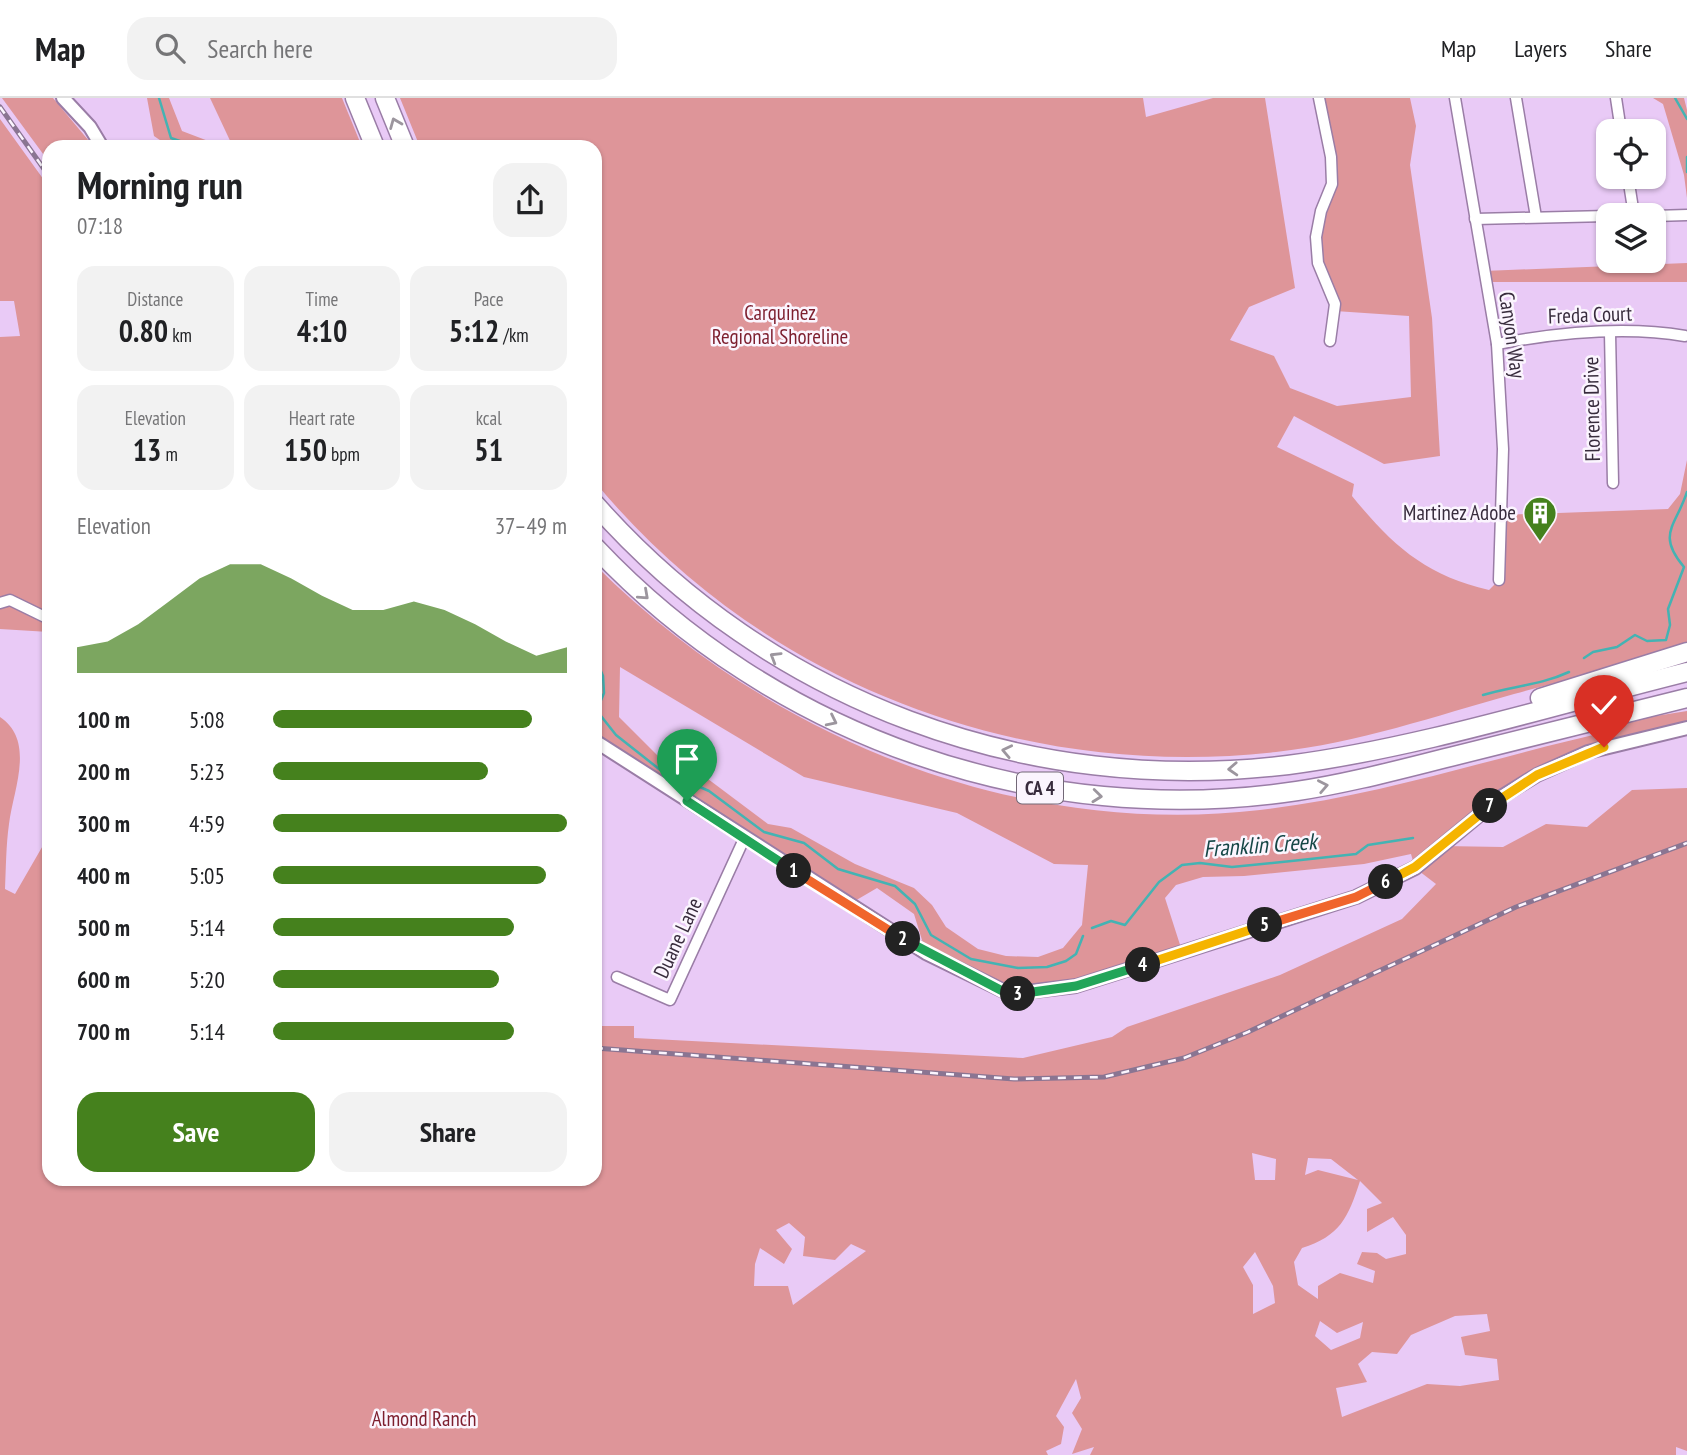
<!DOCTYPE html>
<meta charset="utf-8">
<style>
body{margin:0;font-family:"PT Sans Narrow",sans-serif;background:#f2f2f2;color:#202124;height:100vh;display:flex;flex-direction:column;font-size:26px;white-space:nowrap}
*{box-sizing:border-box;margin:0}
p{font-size:23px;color:#757577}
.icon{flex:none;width:38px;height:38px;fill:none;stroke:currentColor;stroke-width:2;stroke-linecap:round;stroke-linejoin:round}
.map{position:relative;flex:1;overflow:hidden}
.details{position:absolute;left:42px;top:42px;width:560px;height:1046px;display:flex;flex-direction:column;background:#fff;border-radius:21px;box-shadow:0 2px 5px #0004}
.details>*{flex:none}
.controls{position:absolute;left:1596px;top:21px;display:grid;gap:14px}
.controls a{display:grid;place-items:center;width:70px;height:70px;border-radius:14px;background:#fff;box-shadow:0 2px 5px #0004;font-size:35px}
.pin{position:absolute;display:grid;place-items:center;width:60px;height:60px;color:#fff;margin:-72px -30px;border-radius:50% 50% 50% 0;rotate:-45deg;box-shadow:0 0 7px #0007}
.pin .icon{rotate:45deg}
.km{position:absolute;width:35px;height:35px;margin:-18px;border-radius:50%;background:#222;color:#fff;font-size:19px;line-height:35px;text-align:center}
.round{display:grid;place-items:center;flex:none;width:74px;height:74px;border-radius:21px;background:#f2f2f2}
.headline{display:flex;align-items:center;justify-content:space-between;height:119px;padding:0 35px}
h1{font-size:38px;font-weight:700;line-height:52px}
.figures{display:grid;grid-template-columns:repeat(3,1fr);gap:10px;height:119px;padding:7px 35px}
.figures div{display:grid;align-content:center;border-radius:18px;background:#f2f2f2;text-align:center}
.figures b{font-size:30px;font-weight:700}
.figures small{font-size:19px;font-weight:400}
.figures p{font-size:19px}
.chart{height:196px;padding:14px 35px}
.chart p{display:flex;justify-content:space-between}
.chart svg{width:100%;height:126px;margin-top:7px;fill:#45811d;opacity:.7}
.cta{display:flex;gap:14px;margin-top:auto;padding:14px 35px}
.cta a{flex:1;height:80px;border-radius:21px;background:#45811d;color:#fff;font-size:28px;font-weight:700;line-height:80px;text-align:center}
.cta a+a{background:#f2f2f2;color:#202124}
ul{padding:0 35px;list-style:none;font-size:23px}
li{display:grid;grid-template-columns:112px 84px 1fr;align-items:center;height:52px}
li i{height:18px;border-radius:9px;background:#45811d}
header{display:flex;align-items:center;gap:42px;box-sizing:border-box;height:98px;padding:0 35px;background:#fff;border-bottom:2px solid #e0e0e0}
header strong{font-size:33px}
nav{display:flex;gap:38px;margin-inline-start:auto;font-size:24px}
.search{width:490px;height:63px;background:#f2f2f2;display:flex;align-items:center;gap:18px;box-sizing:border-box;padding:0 24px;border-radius:21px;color:#757577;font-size:26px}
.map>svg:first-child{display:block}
</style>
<header>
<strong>Map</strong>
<div class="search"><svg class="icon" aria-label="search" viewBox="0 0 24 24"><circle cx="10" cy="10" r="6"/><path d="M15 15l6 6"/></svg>Search here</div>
<nav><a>Map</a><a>Layers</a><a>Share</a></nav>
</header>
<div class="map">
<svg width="1687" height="1357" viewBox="0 0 1687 1357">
<rect width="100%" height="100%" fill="#e9caf6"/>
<g fill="#de9599" fill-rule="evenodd">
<path d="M2,0H53L94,49H49V64Z"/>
<path d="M147,0H169L182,33L224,49H170L154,38Z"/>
<path d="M210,0H342L362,49H233Z"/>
<path d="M400,0H1143L1146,19L1213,0H1265L1295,190L1249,209L1230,242L1274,258L1290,290L1337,308L1411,299L1409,218L1335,213L1318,165L1316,139L1332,86L1319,0H1410L1416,28L1410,67L1432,220L1440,358L1384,366L1294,318L1277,349L1354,386L1352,398C1393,448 1425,477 1489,492L1499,482L1501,417L1668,411L1680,396L1687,362V549C1630,566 1572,580 1514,596C1435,618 1358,645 1276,654C1018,683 761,585 595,384V49H420Z"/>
<path d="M1653,0H1684L1687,12V100L1684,77L1663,6Z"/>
<path d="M0,21L49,89V534L0,531V239L20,238L14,203H0Z"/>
<path d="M1687,165V184H1486L1484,173Z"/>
<path d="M595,467C769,640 1014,740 1260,712C1381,698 1497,658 1615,632L1631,622L1687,613V630L1662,634L1537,677L1443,748L1503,749L1546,726L1587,729L1632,692L1687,690V1353L1676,1349V1357H1090L1094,1349L1072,1356L1082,1331L1072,1315L1081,1300L1076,1281L1056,1318L1064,1329L1061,1346L1046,1353L1048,1357H0V619C36,643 13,692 9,726C6,747 6,770 5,791L15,796L49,737V1082H595V928H634V940L1023,960L1112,939L1127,929L1280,877L1402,821L1436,786L1415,770L1411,756L1364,766L1244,778L1203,779L1176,787L1165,800L1182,853L1076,888L1010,896L926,855L914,816L877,790L848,807L595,643ZM620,569L804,679L957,715L1054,766L1088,767L1082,827L1063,850L1038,859L1006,858L978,851L946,829L932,807L914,790L855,766L791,730L768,726L700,675L664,664L619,619ZM1252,1055L1276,1061L1275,1082H1255ZM1308,1060L1331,1061L1358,1082L1318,1072L1305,1077ZM1360,1083L1382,1105L1367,1111V1134L1393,1119L1406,1137V1156L1386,1161L1377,1155L1362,1154L1357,1166L1375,1173L1373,1185L1340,1175L1318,1188V1201L1298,1187L1294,1164L1302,1150C1340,1138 1348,1120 1360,1083ZM789,1125L805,1139L803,1158L835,1162L851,1146L866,1153L793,1207L788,1188H754L755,1166L760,1150L784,1166L792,1151L776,1132ZM1255,1154L1273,1188L1275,1205L1253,1216V1187L1243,1169ZM1487,1216L1490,1233L1461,1239L1465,1257L1497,1261L1499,1282L1460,1288L1427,1286L1342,1319L1336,1290L1367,1284L1358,1266L1372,1254L1397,1256L1411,1237L1455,1218ZM1320,1223L1337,1235L1363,1224L1360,1240L1331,1252L1315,1238Z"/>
</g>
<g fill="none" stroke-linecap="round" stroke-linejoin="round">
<g stroke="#44b3b3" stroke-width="2.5">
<path d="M159,0L171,40L197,49"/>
<path d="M1675,0L1687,21"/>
<path d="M1687,59V74"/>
<path d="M595,559L603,578L604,595L599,607L601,618L616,637L659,671L709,693L764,734L804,745L838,771L895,788L915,806L931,837L971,861L1018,870L1047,869L1066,863L1076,856L1083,838"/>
<path d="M1584,560L1593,554L1617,549L1635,537L1647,543L1666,542L1670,527L1668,511L1684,469C1656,436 1676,428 1687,394"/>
<path d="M1483,597C1513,588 1541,587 1569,574"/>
<path d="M1092,830L1111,823L1125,827L1159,784L1182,767L1200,765L1232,769L1301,762L1356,756L1368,747L1413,740"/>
</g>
<defs>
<g id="minor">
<path d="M1319,0L1331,59L1332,86L1321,113L1316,139L1318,165L1335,206L1330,243"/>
<path d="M1455,0L1497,246L1503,351L1499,482"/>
<path d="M1516,0L1536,119"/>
<path d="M1616,0L1621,33"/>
<path d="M1628,79L1634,117"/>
<path d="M1654,118L1687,117"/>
<path d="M1475,121L1608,118"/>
<path d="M1610,235L1613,385"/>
<path d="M1497,246C1556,235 1626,228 1685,238"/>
<path d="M0,505L10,502L49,521"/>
<path d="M617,879L670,902L744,741"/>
</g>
<g id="tertiary">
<path d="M63,0L90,29L102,49"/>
<path d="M595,643L926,855L1010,896L1076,888L1356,799L1415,770L1501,699L1537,677L1588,654L1687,630"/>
</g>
<g id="motorway">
<path d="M355,0L375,49"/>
<path d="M385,0L405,49"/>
<path d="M595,406C769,603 1027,699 1288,667C1419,650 1558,606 1687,574"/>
<path d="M595,449C774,639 1038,732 1297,693C1351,685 1405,670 1458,657C1534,638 1611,619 1687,600"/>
<path d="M1540,600L1687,554"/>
</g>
</defs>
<use href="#minor" stroke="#9a7da6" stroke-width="13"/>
<use href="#tertiary" stroke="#9a7da6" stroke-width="16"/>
<use href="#motorway" stroke="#9a7da6" stroke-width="21"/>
<use href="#minor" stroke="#fff" stroke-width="10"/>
<use href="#tertiary" stroke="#fff" stroke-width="12"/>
<use href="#motorway" stroke="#fff" stroke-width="18"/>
<defs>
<g id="rail">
<path d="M0,9L49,78"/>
<path d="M595,950L1014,981L1104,979L1184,960L1248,934L1516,809L1687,745"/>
</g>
</defs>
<use href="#rail" stroke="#8a7592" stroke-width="5"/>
<use href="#rail" stroke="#fbf5fe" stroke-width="2.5" stroke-dasharray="8" stroke-linecap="butt"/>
</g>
<defs><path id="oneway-chevron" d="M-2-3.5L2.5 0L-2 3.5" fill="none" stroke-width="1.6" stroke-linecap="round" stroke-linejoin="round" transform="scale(1.75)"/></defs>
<g stroke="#9c969e">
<use href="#oneway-chevron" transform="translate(395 25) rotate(-112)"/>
<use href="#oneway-chevron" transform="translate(644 497) rotate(42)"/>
<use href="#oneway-chevron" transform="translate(775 559) rotate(-149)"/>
<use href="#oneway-chevron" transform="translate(832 623) rotate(26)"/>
<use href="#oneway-chevron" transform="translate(1007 653) rotate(-168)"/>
<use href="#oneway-chevron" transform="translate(1233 671) rotate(177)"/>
<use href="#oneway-chevron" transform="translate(1323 688) rotate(-11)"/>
<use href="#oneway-chevron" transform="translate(1097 698) rotate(6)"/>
</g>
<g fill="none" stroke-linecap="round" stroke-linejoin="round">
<defs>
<path id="split-1" d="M687,703L794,773"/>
<path id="split-2" d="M794,773L903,841"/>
<path id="split-3" d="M903,841L1010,897L1018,896"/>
<path id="split-4" d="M1018,896L1076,888L1143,867"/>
<path id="split-5" d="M1143,867L1265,827"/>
<path id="split-6" d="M1265,827L1356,799L1386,784"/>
<path id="split-7" d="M1386,784L1415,769L1490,708"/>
<path id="split-8" d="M1490,708L1537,677L1604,649"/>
</defs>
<use href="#split-1" stroke="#fff" stroke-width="14"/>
<use href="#split-2" stroke="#fff" stroke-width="14"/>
<use href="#split-3" stroke="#fff" stroke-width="14"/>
<use href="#split-4" stroke="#fff" stroke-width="14"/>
<use href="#split-5" stroke="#fff" stroke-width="14"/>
<use href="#split-6" stroke="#fff" stroke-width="14"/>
<use href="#split-7" stroke="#fff" stroke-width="14"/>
<use href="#split-8" stroke="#fff" stroke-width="14"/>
<use href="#split-1" stroke="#22a559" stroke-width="9"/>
<use href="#split-2" stroke="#f0652b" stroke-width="9"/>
<use href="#split-3" stroke="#22a559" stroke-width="9"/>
<use href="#split-4" stroke="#22a559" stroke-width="9"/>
<use href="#split-5" stroke="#f5b400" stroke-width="9"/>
<use href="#split-6" stroke="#f0652b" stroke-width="9"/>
<use href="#split-7" stroke="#f5b400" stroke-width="9"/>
<use href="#split-8" stroke="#f5b400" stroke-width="9"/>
</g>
<defs>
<symbol id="building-pin" viewBox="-11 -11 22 30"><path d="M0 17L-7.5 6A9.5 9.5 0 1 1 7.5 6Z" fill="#45811d" stroke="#fbf5fe"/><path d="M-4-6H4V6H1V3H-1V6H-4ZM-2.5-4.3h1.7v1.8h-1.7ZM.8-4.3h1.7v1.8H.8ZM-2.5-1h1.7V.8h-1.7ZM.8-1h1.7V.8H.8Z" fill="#fff"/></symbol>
</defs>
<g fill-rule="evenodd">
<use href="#building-pin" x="1521" y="396" width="38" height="52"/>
</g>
<g text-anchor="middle" stroke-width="5" stroke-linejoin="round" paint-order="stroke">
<rect fill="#fbf5fe" stroke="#726877" stroke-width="2" x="1017" y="674.5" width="46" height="31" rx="5"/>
<g font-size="19" font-weight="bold" fill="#382c3d">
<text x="1040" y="697">CA 4</text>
</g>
<g font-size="21" fill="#7d1e2e" stroke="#fbf5fe">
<text x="780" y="222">Carquinez<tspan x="780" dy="24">Regional Shoreline</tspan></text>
<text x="424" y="1328">Almond Ranch</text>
</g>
<g font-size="21" fill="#382c3d" stroke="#fbf5fe">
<text transform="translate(1590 217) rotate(-2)" y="7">Freda Court</text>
<text transform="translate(1512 237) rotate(82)" y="7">Canyon Way</text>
<text transform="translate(1592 311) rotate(-91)" y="7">Florence Drive</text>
<text transform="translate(678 840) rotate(-65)" y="7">Duane Lane</text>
</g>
<g font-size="21" fill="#382c3d" stroke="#fbf5fe" text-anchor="end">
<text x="1516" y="422">Martinez Adobe</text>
</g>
<g font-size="23" font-style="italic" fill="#164747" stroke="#fbf5fe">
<text transform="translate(1260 747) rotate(-4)" y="8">Franklin Creek</text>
</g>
</g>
</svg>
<div class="controls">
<a><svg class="icon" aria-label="locate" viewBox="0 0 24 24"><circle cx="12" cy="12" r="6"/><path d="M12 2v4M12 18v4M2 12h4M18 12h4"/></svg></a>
<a><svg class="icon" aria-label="layers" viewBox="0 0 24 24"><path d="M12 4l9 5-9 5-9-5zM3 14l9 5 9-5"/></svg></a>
</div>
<div class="pin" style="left:687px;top:703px;background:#1e9e55"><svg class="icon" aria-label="arrive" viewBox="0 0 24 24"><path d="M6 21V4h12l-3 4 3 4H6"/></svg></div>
<div class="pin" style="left:1604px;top:649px;background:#d93025"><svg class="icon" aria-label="check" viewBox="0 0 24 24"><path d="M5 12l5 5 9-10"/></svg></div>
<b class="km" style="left:794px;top:773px">1</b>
<b class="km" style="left:903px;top:841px">2</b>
<b class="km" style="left:1018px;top:896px">3</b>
<b class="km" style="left:1143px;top:867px">4</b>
<b class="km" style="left:1265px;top:827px">5</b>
<b class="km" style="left:1386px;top:784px">6</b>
<b class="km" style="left:1490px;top:708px">7</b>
<section class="details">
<div class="headline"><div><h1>Morning run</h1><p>07:18</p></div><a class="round"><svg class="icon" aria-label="share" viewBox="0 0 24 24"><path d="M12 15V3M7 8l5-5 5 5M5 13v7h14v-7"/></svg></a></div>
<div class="figures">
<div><p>Distance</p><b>0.80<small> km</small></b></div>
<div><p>Time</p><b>4:10</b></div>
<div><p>Pace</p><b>5:12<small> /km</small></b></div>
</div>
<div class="figures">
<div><p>Elevation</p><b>13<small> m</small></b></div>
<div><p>Heart rate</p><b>150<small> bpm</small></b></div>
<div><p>kcal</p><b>51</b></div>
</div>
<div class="chart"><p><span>Elevation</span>37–49 m</p>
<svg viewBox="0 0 160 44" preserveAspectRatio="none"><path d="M0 44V35L10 33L20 27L30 19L40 11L50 6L60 6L70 11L80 17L90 22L100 22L110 19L120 22L130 27L140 33L150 38L160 35V44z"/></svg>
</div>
<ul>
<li><b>100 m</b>5:08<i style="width:88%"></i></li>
<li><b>200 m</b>5:23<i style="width:73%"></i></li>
<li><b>300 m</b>4:59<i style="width:100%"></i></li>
<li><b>400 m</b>5:05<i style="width:93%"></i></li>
<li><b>500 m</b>5:14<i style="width:82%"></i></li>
<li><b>600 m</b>5:20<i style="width:77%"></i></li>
<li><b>700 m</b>5:14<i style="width:82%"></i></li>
</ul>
<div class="cta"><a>Save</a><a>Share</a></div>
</section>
</div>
